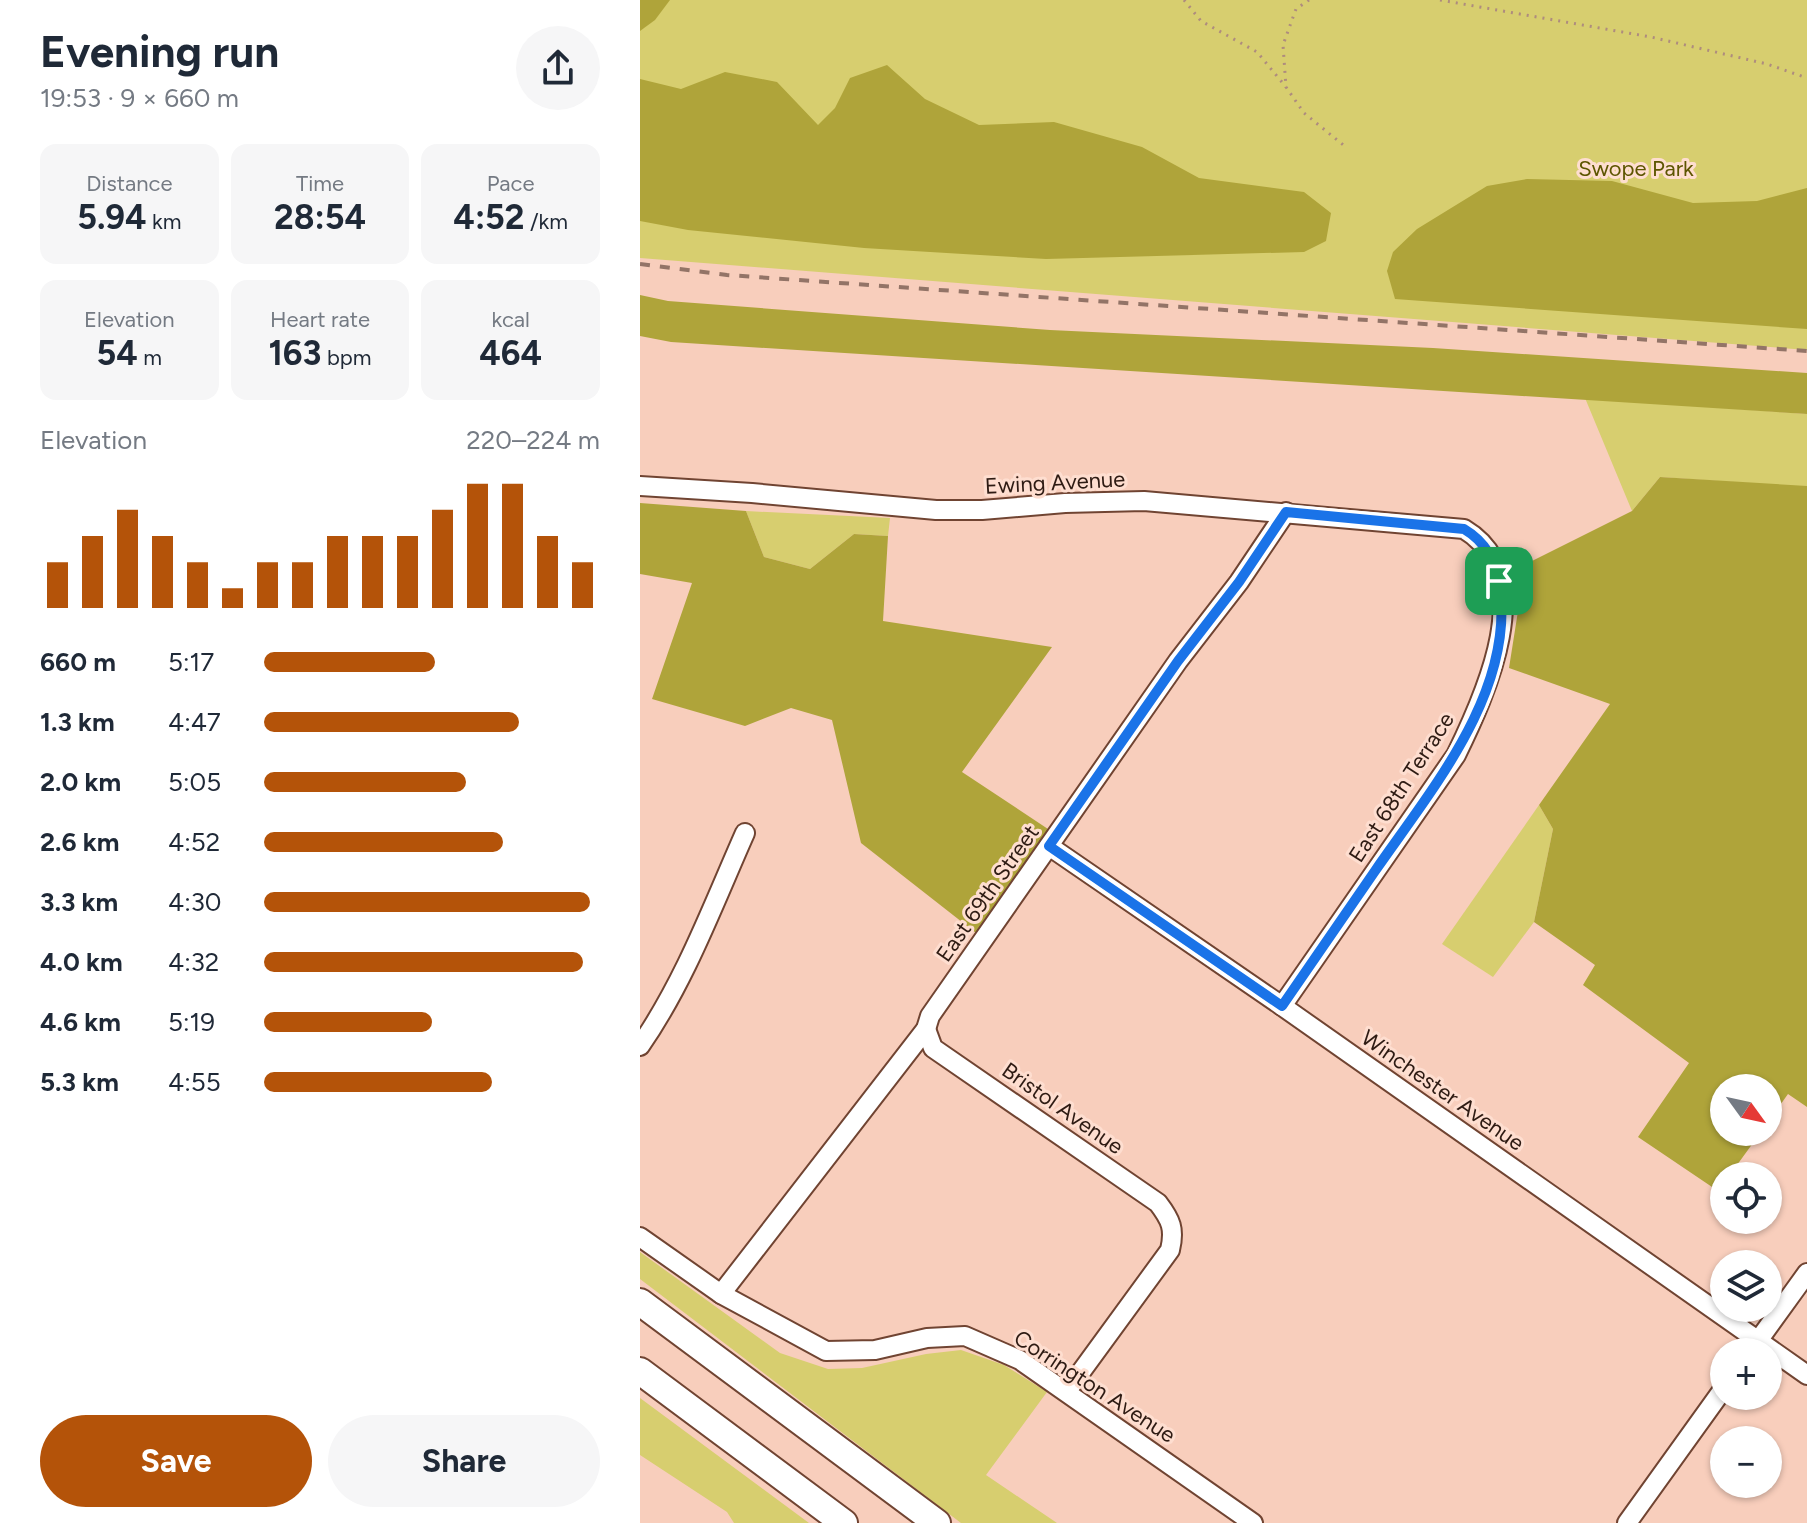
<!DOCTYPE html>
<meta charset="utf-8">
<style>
body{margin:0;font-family:Figtree,sans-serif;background:#f6f6f7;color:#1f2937;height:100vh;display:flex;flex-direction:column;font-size:30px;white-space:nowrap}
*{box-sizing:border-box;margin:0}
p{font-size:26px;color:#747a83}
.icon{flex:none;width:44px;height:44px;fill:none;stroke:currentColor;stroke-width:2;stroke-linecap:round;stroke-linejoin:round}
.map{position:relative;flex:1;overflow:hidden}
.sheet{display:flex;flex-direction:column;background:#fff;width:640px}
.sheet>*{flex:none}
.needle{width:52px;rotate:123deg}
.buttons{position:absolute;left:1070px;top:1074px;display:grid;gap:16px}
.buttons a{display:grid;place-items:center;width:72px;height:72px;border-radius:50%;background:#fff;box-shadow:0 2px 6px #0004;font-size:40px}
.pin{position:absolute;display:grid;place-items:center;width:68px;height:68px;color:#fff;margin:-34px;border-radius:16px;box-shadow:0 4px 12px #0006}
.round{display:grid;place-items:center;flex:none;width:84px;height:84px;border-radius:42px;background:#f6f6f7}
.overview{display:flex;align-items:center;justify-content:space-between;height:136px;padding:0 40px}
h1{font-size:44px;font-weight:700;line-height:60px}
.figures{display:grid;grid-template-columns:repeat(3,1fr);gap:12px;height:136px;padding:8px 40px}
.figures div{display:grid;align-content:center;border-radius:16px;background:#f6f6f7;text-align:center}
.figures b{font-size:34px;font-weight:700}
.figures small{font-size:22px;font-weight:400}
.figures p{font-size:22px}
.chart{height:224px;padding:16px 40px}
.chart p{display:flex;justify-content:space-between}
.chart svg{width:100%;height:144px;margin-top:8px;stroke:#b45309;stroke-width:6}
.button{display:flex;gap:16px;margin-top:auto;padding:16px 40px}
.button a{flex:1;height:92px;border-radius:48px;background:#b45309;color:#fff;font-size:32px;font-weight:700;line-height:92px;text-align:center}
.button a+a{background:#f6f6f7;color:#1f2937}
ul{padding:0 40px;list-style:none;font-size:26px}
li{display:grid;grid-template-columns:128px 96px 1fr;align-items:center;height:60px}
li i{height:20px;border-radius:10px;background:#b45309}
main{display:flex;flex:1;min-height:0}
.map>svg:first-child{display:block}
</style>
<main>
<section class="sheet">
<div class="overview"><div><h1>Evening run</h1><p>19:53 · 9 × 660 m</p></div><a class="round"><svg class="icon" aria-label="share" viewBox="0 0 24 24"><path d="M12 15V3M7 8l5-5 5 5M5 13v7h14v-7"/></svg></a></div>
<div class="figures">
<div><p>Distance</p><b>5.94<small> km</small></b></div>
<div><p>Time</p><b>28:54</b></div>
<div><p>Pace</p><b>4:52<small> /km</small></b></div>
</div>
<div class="figures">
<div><p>Elevation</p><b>54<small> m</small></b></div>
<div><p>Heart rate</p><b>163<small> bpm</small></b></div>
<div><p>kcal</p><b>464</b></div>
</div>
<div class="chart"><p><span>Elevation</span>220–224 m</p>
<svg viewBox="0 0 160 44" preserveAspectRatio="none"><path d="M5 44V30M15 44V22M25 44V14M35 44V22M45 44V30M55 44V38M65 44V30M75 44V30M85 44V22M95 44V22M105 44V22M115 44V14M125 44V6M135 44V6M145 44V22M155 44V30"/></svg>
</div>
<ul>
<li><b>660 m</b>5:17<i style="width:51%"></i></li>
<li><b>1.3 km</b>4:47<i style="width:76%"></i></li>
<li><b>2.0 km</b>5:05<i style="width:60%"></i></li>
<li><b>2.6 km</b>4:52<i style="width:71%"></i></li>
<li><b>3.3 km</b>4:30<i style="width:97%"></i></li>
<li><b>4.0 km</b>4:32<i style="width:95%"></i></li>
<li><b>4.6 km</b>5:19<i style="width:50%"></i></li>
<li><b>5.3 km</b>4:55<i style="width:68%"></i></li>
</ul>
<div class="button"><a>Save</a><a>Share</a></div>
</section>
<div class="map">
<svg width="1167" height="1523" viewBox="0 0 1167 1523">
<rect width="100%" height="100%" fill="#f8cebc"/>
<g fill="#d7ce6f">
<path d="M0,0H1167V350L0,258Z"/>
<path d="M945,398L1167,414V487L1020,477L992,511Z"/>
<path d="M106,511L250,518L248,536L214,534L170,569L124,557Z"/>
<path d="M899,805L913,829L894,922L853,977L802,944Z"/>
<path d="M0,1252L140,1353L188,1369L222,1368L286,1354L321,1350L364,1365L407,1392L346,1475L417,1523H321L0,1279Z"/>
<path d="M0,1398L169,1523H94L87,1512L0,1455Z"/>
</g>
<g fill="#afa43a">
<path d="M0,0H30L15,20L0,31Z"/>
<path d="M247,65L285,99L339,125L414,122L502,147L559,178L664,192L691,213L686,241L664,252L406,259L224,248L48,230L0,221V79L41,89L85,72L137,82L178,125L195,108L210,78Z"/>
<path d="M887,179L972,181L1053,203L1117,201L1167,188V329L755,299L747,271L753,252L777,229L847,186Z"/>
<path d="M0,295L28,301L410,330L793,348L1167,373V414L31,342L0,336Z"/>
<path d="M1020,477L1167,486V1107L1148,1094L1128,1122V1088H1084V1132H1121L1089,1176H1084V1183L1078,1191L998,1137L1049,1063L943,985L955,965L894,922L913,829L899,805L970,704L869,668L878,611L870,572L992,511Z"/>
<path d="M0,503L106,511L124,557L170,569L214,534L248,536L243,621L412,647L322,772L408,829L336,933L221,843L192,720L151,708L105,726L12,699L52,583L0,574Z"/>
</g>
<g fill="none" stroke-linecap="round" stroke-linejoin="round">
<defs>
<g id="minor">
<path d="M0,486L112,493L296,510H342L425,503L504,501L824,529C901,575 845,696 816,755L642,1006"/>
<path d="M409,846L642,1006L1167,1375"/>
<path d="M286,1029L293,1048L518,1203C531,1220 535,1229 530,1250L427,1391"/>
<path d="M0,1046C45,981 73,905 105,833"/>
<path d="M0,1237L81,1294L186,1351L235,1350L287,1338L325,1336L380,1360L613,1523"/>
<path d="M81,1294L286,1029L290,1016L538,661L599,582L646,512"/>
<path d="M1110,1352L1167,1273"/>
<path d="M987,1523L1084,1388"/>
</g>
<g id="highway">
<path d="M0,1302L297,1523"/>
<path d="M0,1371L204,1523"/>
</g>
</defs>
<use href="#minor" stroke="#704432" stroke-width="22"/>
<use href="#highway" stroke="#704432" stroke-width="30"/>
<g stroke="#ae8c7e" stroke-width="3" stroke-dasharray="2 6" stroke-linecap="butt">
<path d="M544,0L561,21L617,52L646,87"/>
<path d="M669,0L656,9L643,45L646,87L664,113L707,148"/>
<path d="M800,0L1011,37L1127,64L1167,78"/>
</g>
<use href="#minor" stroke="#fff" stroke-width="18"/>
<use href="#highway" stroke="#fff" stroke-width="26"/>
<path stroke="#937467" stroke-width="4" stroke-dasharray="10 10" stroke-linecap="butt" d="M0,264L87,275L1167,351"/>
</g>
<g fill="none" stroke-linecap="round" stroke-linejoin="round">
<defs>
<path id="route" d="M646,512L824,529C846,542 857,563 860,588C874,693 791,790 735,871C704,916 673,961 642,1006L409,846L538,661L599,582Z"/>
</defs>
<use href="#route" stroke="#fff" stroke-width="16"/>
<use href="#route" stroke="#1a73e8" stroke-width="10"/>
</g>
<g text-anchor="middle" stroke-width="6" stroke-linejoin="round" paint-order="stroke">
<g font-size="22" fill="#5d5500" stroke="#feded0">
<text x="996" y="176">Swope Park</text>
</g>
<g font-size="22" fill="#2e1b13" stroke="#feded0">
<text transform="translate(415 482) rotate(-3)" y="8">Ewing Avenue</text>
<text transform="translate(761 787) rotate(-57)" y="8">East 68th Terrace</text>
<text transform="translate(347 893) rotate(-55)" y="8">East 69th Street</text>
<text transform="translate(803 1090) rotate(35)" y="8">Winchester Avenue</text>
<text transform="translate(423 1108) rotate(35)" y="8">Bristol Avenue</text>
<text transform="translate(455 1386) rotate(33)" y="8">Corrington Avenue</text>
</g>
</g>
</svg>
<div class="buttons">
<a><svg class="needle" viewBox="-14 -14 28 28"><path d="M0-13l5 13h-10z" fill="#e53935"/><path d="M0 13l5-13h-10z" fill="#747a83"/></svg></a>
<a><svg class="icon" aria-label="locate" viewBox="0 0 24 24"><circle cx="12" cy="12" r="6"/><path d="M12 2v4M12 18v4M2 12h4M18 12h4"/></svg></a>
<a><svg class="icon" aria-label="layers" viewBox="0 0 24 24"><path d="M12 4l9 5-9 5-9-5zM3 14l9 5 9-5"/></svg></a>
<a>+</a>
<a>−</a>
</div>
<div class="pin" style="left:859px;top:581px;background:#1e9e55"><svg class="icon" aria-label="arrive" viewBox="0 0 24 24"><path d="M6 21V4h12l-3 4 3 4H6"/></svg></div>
</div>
</main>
